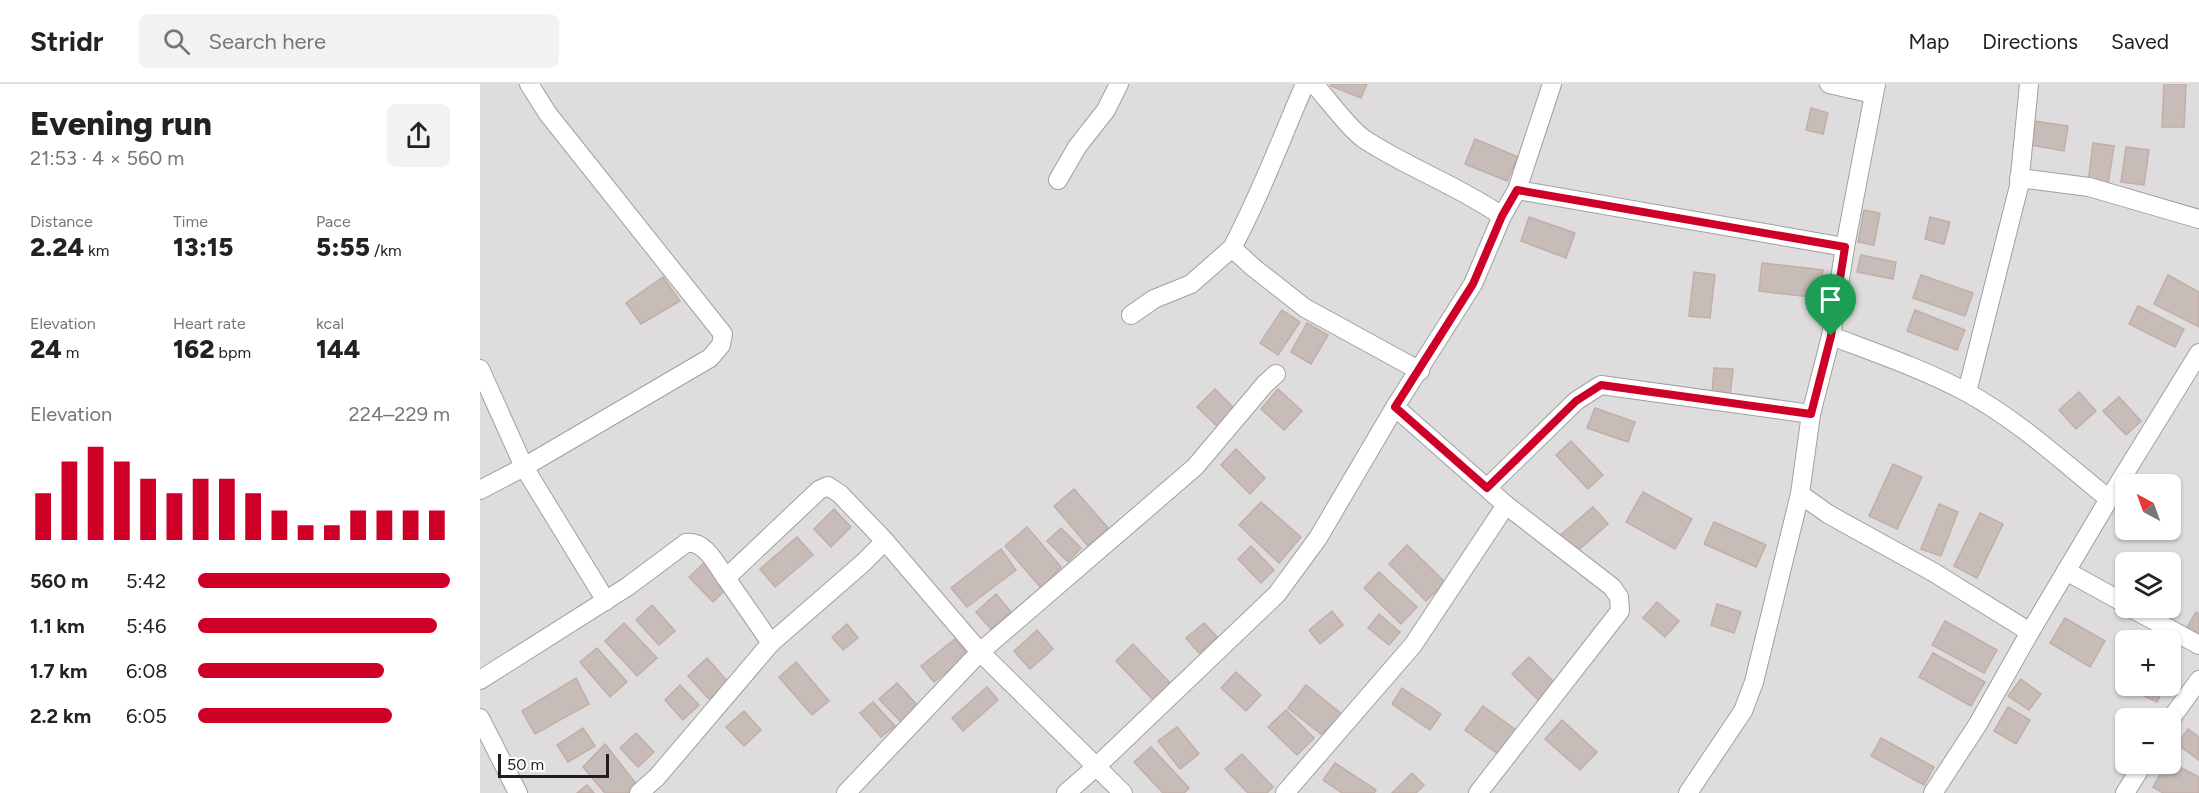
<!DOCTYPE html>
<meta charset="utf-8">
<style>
body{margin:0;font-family:Figtree,sans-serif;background:#f2f2f2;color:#222;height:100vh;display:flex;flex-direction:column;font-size:22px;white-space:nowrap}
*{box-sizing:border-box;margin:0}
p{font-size:20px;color:#767676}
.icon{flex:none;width:33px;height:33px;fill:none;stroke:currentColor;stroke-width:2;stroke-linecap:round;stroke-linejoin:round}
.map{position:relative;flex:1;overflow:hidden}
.drawer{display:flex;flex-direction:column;background:#fff;width:480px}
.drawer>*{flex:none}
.needle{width:39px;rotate:319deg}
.controls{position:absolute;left:1635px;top:390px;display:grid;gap:12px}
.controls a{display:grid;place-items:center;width:66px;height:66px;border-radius:9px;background:#fff;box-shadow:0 2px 4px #0004;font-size:30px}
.scale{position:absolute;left:18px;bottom:15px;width:111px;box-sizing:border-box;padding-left:6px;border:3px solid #1f1f1f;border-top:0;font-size:16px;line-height:21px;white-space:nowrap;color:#1f1f1f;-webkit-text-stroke:4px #fff;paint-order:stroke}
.pin{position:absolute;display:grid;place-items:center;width:51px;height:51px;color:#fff;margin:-62px -26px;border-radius:50% 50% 50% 0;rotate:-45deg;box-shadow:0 0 6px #0007}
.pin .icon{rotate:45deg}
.round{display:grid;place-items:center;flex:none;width:63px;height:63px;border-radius:9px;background:#f2f2f2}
.overview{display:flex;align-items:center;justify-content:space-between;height:102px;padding:0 30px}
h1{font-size:33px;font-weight:800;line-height:45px}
.metrics{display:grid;grid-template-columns:repeat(3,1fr);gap:9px;height:102px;padding:6px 30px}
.metrics div{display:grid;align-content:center}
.metrics b{font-size:26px;font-weight:800}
.metrics small{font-size:16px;font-weight:400}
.metrics p{font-size:16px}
.chart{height:168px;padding:12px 30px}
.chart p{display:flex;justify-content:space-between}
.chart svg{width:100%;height:108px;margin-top:6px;stroke:#cf0028;stroke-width:6}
ul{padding:0 30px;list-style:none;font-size:20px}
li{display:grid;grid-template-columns:96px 72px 1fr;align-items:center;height:45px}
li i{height:15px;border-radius:8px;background:#cf0028}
header{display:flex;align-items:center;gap:36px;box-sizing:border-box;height:84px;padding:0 30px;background:#fff;border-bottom:2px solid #e0e0e0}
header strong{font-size:28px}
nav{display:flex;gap:33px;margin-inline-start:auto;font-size:21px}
.search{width:420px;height:54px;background:#f2f2f2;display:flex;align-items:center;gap:15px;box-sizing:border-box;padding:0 21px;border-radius:9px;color:#767676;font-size:22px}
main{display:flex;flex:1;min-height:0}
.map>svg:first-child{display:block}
</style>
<header>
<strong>Stridr</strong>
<div class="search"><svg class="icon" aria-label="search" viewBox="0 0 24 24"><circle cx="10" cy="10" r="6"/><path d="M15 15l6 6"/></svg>Search here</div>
<nav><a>Map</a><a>Directions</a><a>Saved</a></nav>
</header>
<main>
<section class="drawer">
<div class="overview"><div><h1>Evening run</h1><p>21:53 · 4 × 560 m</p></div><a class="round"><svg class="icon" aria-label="share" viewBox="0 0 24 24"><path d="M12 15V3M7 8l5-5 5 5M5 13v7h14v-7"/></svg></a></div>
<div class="metrics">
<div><p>Distance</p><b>2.24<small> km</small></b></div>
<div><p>Time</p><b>13:15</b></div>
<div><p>Pace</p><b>5:55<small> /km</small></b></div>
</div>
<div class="metrics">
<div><p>Elevation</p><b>24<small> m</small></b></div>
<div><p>Heart rate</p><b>162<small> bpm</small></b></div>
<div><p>kcal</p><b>144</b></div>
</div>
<div class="chart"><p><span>Elevation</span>224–229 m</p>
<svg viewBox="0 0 160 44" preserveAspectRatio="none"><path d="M5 44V25M15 44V12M25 44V6M35 44V12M45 44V19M55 44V25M65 44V19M75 44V19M85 44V25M95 44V32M105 44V38M115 44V38M125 44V32M135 44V32M145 44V32M155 44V32"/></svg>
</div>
<ul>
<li><b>560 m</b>5:42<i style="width:100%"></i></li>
<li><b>1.1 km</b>5:46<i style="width:95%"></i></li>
<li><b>1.7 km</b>6:08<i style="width:74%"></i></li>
<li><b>2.2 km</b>6:05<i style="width:77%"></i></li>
</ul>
</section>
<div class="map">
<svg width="1719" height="709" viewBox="0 0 1719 709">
<rect width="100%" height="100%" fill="#f0ebe6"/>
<path fill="#dedcdd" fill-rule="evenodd" d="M0,0H1719V709H0ZM1646,400H1690V446H1646ZM1646,478H1690V524H1646ZM1646,556H1690V602H1646ZM1646,634H1690V680H1646Z"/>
<g fill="#c8bcb9" stroke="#c2aea8" stroke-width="1.5">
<path d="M851,0H887L881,14L851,2Z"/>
<path d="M1684,0H1706L1704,43H1682Z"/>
<path d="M1331,24L1348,29L1343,50L1326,46Z"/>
<path d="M1554,37L1588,42L1584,67L1550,61Z"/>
<path d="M995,55L1038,73L1027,97L985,80Z"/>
<path d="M1613,59L1634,62L1628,101L1608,99Z"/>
<path d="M1646,63L1669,66L1664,101L1641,98Z"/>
<path d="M1384,126L1400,129L1394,161L1378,158Z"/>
<path d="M1049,133L1095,149L1086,174L1041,157Z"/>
<path d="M1450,133L1470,138L1464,160L1445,155Z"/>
<path d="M1381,171L1416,178L1413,195L1377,188Z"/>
<path d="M1282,179L1343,186L1339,214L1279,207Z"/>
<path d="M1214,188L1235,191L1230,234L1209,232Z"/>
<path d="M1441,191L1493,209L1485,232L1433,214Z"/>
<path d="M1688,191L1719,208V243L1674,220Z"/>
<path d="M183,193L200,217L161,240L146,219Z"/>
<path d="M1658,222L1704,245L1695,263L1649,240Z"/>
<path d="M802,226L820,238L798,271L780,259Z"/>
<path d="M1435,226L1485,246L1477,266L1427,247Z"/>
<path d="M827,239L848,251L831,280L811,268Z"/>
<path d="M1234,284L1253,285L1250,312L1232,311Z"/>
<path d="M735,305L757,327L739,344L717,323Z"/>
<path d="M798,305L822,327L804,346L781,325Z"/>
<path d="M1599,308L1616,327L1596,345L1579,326Z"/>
<path d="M1639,313L1661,337L1646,351L1623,327Z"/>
<path d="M1115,324L1155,338L1148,358L1107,344Z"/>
<path d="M1091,357L1123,391L1108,405L1076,371Z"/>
<path d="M756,365L785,394L770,410L741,381Z"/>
<path d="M1413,380L1442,393L1417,445L1389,432Z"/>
<path d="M594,405L628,444L608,462L574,422Z"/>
<path d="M1163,408L1212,435L1195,465L1146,438Z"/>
<path d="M781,418L821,453L799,479L759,441Z"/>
<path d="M1459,420L1478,428L1461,472L1441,465Z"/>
<path d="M1113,423L1128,440L1093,471L1078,453Z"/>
<path d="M354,425L371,443L351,463L334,445Z"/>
<path d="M1500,429L1523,440L1497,494L1474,482Z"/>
<path d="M1234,438L1286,461L1276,483L1224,460Z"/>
<path d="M547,443L581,483L561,504L525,462Z"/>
<path d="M581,444L601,464L588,478L567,457Z"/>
<path d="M317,453L333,471L295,503L280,485Z"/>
<path d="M927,461L965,498L946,517L909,480Z"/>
<path d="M771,462L794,486L781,499L758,475Z"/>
<path d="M521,465L536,486L487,523L471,504Z"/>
<path d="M225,478L248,503L233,518L209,493Z"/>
<path d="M899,488L937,523L921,540L884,504Z"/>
<path d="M516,510L531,528L511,545L496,528Z"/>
<path d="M1177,518L1199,537L1185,553L1163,534Z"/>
<path d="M1237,520L1261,528L1254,549L1231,541Z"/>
<path d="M172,521L195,547L179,561L156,536Z"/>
<path d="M852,527L863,541L840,560L829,546Z"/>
<path d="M1716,528L1719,530V553L1706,545Z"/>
<path d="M899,530L920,548L909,561L888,544Z"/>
<path d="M1585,534L1625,557L1610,583L1570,559Z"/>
<path d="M1465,537L1517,566L1504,589L1452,561Z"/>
<path d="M144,539L177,574L157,592L125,557Z"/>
<path d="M724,539L737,553L719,569L706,554Z"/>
<path d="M367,540L378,554L363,566L352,553Z"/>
<path d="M557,546L573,565L550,585L534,567Z"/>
<path d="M475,555L488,571L454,598L441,582Z"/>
<path d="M653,560L693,602L676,619L636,577Z"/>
<path d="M117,564L147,598L130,613L100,578Z"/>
<path d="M1453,569L1505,598L1491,622L1439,593Z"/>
<path d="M1049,573L1075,599L1058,616L1032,590Z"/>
<path d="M227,574L248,598L229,615L208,592Z"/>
<path d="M316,578L349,617L332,631L299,593Z"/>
<path d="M756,588L781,611L766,627L741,604Z"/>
<path d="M96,594L109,620L55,650L42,627Z"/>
<path d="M1541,595L1561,610L1549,626L1528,612Z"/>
<path d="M417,599L439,623L422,639L399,615Z"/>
<path d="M200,601L219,621L203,636L185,616Z"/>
<path d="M826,601L863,631L841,650L808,624Z"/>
<path d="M1658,602H1685L1677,618L1655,608Z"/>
<path d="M507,603L518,616L483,647L472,634Z"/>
<path d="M922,604L961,630L950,646L912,620Z"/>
<path d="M393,618L415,642L401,653L380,629Z"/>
<path d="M1003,622L1036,646L1018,670L985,646Z"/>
<path d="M1528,623L1550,636L1536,660L1514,647Z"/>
<path d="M806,626L834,654L817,671L788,643Z"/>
<path d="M264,627L281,646L264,662L246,643Z"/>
<path d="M1082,636L1117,668L1100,686L1065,655Z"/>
<path d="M697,643L719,670L700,685L678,657Z"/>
<path d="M103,644L115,662L88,678L77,661Z"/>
<path d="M1708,645L1719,653V676L1697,660Z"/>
<path d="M156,649L174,668L158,683L140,664Z"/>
<path d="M1401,654L1454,683L1444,701L1391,672Z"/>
<path d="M125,660L157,701L148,709H125L103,683Z"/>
<path d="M671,663L709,704L704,709H683L654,678Z"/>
<path d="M762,670L793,703L787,709H768L745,685Z"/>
<path d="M1690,678L1719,693V709H1683L1673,703L1686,680H1690Z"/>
<path d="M855,679L896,706L894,709H862L843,696Z"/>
<path d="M932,689L944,701L936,709H912Z"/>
<path d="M107,701L114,709H97Z"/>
</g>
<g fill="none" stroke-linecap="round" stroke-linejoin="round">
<defs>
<g id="minor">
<path d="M825,0C801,55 780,112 752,164L774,184L825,224L940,287"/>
<path d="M834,0C848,15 868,44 884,55C928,84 979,102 1022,132"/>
<path d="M1349,0L1393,10"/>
<path d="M1539,94L1609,103L1719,135"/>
<path d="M578,96L597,63L626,26L639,0"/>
<path d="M1037,106L1365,163"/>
<path d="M651,231L674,215L711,200L752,164"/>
<path d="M1351,252C1396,269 1443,285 1486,308C1538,336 1583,378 1629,415"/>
<path d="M0,285L44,383L126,517"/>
<path d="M1487,308L1539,102L1549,0"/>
<path d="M915,323L1026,421L1132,503L1139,513L1140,527L998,709"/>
<path d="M1007,404L1096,317L1121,301L1331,330"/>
<path d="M0,406L44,383L230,274L241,261L243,250L68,30L49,0"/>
<path d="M1320,410L1348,430L1453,488L1550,548"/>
<path d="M1586,487L1646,520"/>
<path d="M246,494L291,559"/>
<path d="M1651,524L1719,561"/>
<path d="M0,596L147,503L206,459C225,456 236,480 246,494L339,406L348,402L360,410L405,457L500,568L643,709"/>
<path d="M0,634L38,709"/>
<path d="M1690,636L1719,596"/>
<path d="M159,709L177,693L291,559L383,479L405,457"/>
<path d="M366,709L500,568L715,383L785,300L796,290"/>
<path d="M586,709L617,682L797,510L838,454L915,323L993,200L1022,132L1037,106L1072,0"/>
<path d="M805,709L933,561L1026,421"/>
<path d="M1208,709L1263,627L1274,598L1320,410L1331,330L1351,252L1365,163L1396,0"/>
<path d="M1453,709L1498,640L1550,548L1629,415L1719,269"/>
<path d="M1645,709L1663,680"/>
</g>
</defs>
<use href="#minor" stroke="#a0a0a0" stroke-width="20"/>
<use href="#minor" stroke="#fff" stroke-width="18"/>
</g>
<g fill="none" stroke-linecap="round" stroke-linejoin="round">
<defs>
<path id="route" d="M1037,106L1365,163L1351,252L1331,330L1121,301L1096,317L1007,404L915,323L993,200L1022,132Z"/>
</defs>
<use href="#route" stroke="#fff" stroke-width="12"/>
<use href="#route" stroke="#cf0028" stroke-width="8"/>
</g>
</svg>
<div class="controls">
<a><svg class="needle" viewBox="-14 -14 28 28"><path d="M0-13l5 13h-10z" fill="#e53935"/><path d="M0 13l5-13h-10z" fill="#767676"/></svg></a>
<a><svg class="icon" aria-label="layers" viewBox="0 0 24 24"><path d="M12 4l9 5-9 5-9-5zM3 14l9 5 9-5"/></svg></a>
<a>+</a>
<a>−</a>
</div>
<div class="scale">50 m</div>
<div class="pin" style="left:1351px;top:252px;background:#1e9e55"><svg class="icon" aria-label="arrive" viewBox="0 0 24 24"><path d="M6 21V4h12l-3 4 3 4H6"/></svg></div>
</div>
</main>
